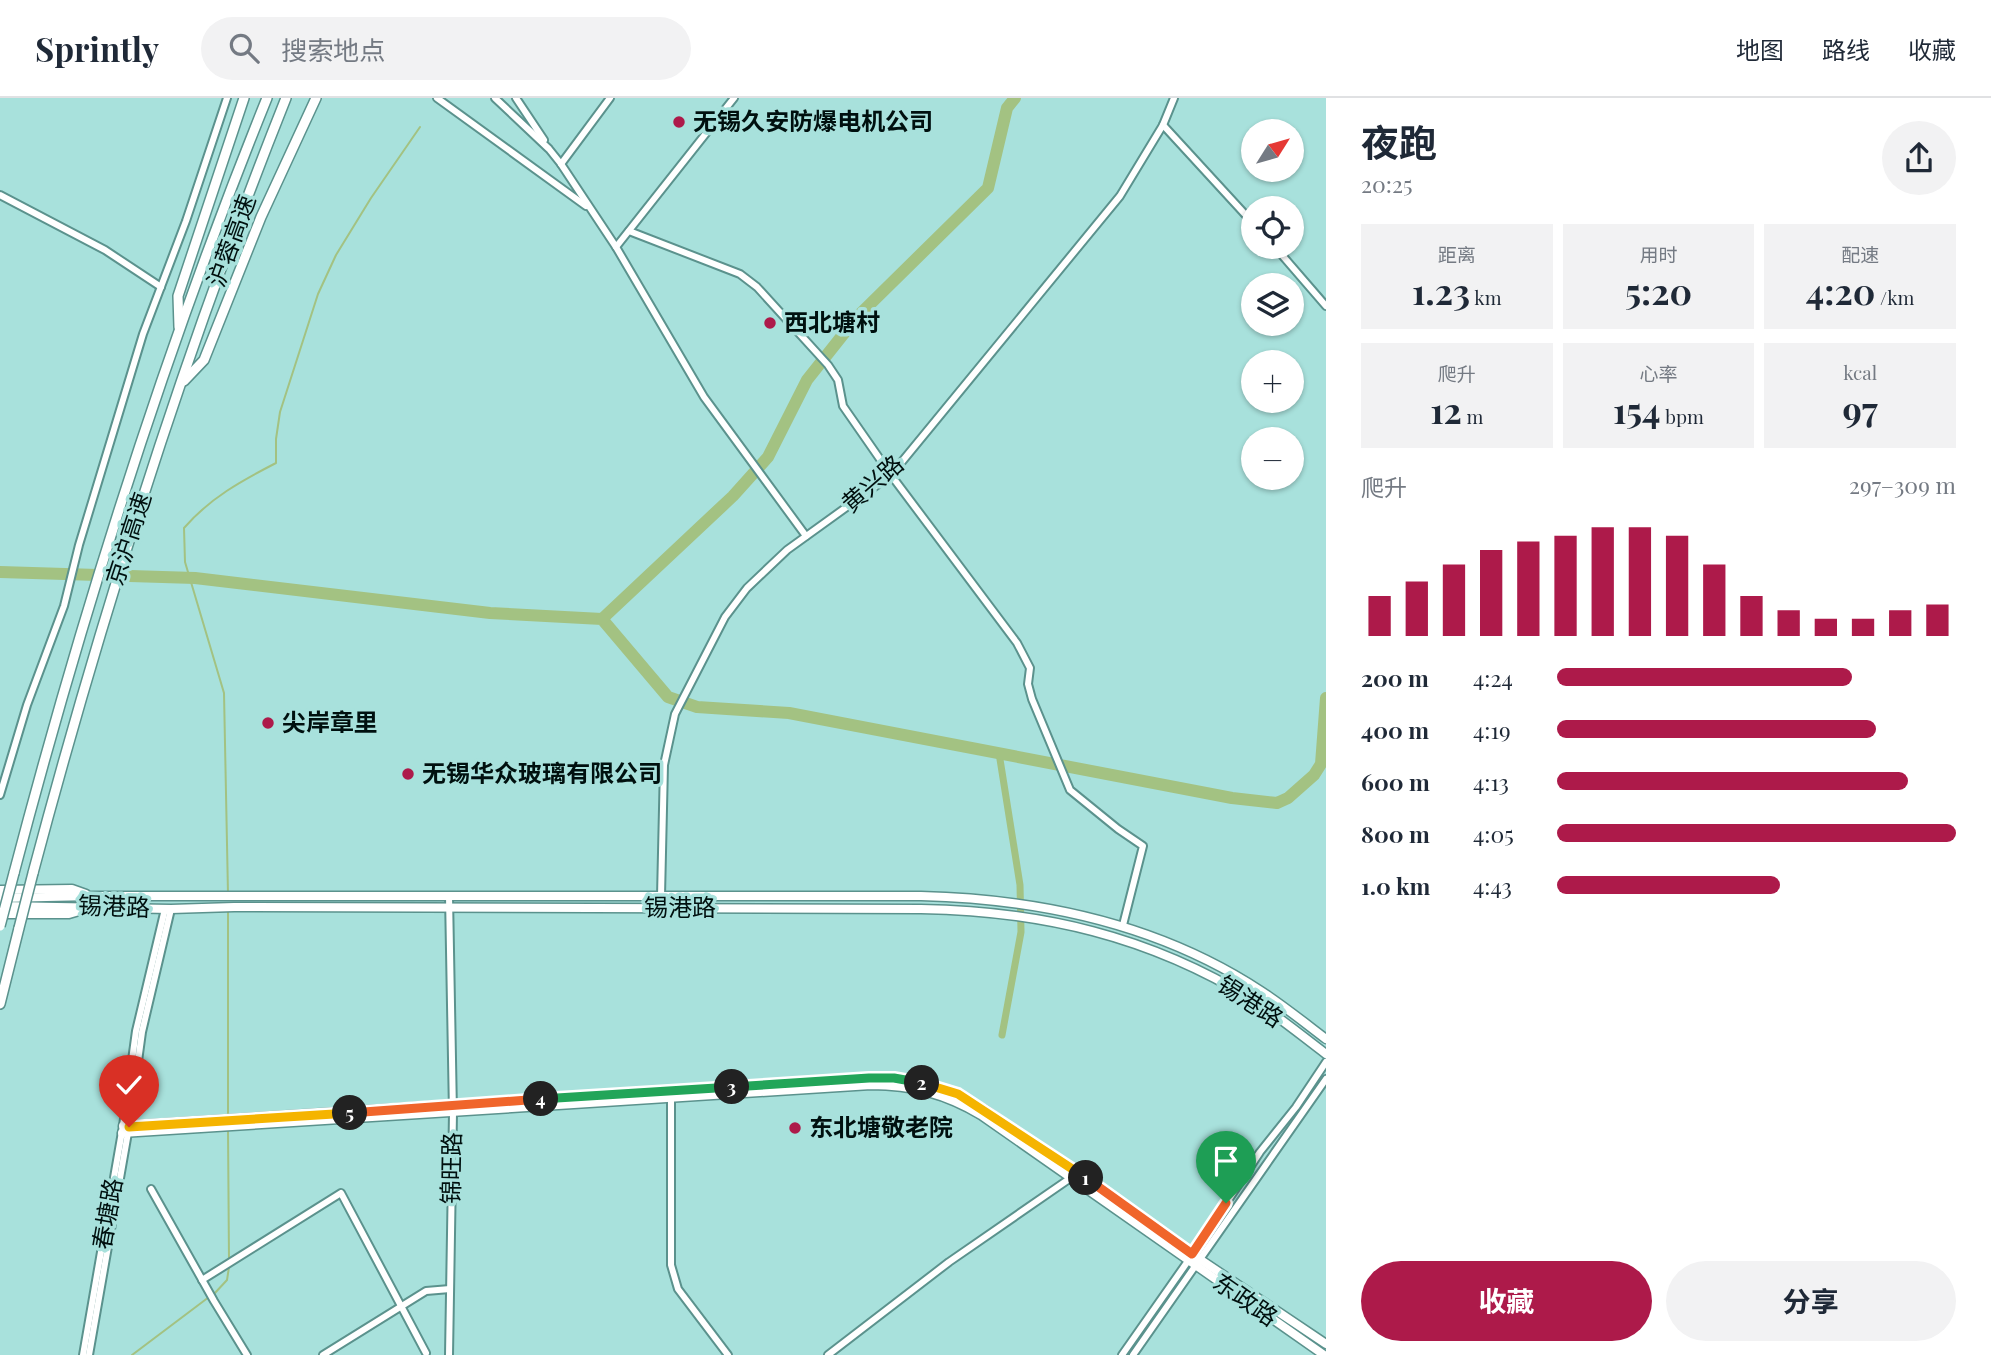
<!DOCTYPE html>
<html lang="zh">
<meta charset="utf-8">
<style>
body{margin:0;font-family:"Playfair Display","Noto Sans SC",serif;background:#f2f2f3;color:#1f2937;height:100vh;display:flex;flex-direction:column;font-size:26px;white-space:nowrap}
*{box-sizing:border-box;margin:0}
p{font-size:23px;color:#747a83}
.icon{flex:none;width:38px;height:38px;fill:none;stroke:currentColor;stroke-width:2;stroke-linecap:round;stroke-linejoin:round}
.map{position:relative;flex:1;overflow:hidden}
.panel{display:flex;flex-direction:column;background:#fff;width:665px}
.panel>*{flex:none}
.needle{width:46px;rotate:53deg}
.controls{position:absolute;left:1241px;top:21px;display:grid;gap:14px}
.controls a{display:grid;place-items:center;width:63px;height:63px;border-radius:50%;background:#fff;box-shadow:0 2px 5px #0004;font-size:35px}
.pin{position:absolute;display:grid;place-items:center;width:60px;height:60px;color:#fff;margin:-72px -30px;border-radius:50% 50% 50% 0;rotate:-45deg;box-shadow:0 0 7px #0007}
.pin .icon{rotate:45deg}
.km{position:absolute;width:35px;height:35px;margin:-18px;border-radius:50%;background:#222;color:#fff;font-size:19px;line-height:35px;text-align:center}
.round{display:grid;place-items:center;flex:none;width:74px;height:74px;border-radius:37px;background:#f2f2f3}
.summary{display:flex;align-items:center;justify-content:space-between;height:119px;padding:0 35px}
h1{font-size:38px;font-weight:700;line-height:52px}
.metrics{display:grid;grid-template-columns:repeat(3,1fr);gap:10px;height:119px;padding:7px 35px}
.metrics div{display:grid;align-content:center;border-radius:0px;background:#f2f2f3;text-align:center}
.metrics b{font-size:35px;font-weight:700}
.metrics small{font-size:19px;font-weight:400}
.metrics p{font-size:19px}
.chart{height:196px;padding:14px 35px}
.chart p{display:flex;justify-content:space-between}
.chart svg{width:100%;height:126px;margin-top:7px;stroke:#ad1a4a;stroke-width:6}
.primary-button{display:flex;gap:14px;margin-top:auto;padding:14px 35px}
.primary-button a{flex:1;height:80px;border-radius:42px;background:#ad1a4a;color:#fff;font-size:28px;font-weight:700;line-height:80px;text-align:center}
.primary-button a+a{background:#f2f2f3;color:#1f2937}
ul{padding:0 35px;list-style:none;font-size:23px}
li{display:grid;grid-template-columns:112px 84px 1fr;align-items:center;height:52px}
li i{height:18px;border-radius:9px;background:#ad1a4a}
header{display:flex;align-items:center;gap:42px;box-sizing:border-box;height:98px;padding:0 35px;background:#fff;border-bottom:2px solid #e0e1e3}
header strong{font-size:33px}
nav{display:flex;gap:38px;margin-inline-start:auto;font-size:24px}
.search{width:490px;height:63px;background:#f2f2f3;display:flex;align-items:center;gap:18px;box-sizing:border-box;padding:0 24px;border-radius:38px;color:#747a83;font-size:26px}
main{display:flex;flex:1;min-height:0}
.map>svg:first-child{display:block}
</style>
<header>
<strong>Sprintly</strong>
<div class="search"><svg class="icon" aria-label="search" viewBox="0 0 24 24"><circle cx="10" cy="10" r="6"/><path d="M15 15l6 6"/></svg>搜索地点</div>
<nav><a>地图</a><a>路线</a><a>收藏</a></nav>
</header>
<main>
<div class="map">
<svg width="1326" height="1257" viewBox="0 0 1326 1257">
<rect width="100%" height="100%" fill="#a8e1dc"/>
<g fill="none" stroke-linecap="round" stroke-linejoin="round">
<g stroke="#a3c282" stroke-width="2">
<path d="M228,796L224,595L185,464L184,430C210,400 241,383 276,365V341L280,314L318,196L336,157L371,100L420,29"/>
<path d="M228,1020V812"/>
<path d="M228,1032L229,1163"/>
<path d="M214,1196L227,1182L229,1169"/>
<path d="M132,1257L209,1199"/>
</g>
<path stroke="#a3c282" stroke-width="7" d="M999,655L1020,787L1021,834L1002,937"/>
<g stroke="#a3c282" stroke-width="12">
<path d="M0,474L195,480L490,515L602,521L668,599L697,609L789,615L1232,700L1277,705L1288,700L1314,677L1321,666L1326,600"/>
<path d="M602,521L733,398L768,359L807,282L857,219L988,90L1007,10L1015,0"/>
</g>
<defs>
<g id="minor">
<path d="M437,0L586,108"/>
<path d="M495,0L549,51L561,66L616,149L704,299L806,438"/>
<path d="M516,0L544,42"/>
<path d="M1163,27L1253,125"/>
<path d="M561,66L610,0"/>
<path d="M0,97L105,152L161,189"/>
<path d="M629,133L740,176L757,189L828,267L838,282L843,308L891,377L1017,545L1030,570L1028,586L1032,601L1070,692L1118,731L1143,748L1123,827"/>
<path d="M616,149L734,0"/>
<path d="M1275,149L1326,208"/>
<path d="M0,697L27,607L64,508L79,447L143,236L186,123L227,0"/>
<path d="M449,798L453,1015L449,1257"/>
<path d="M661,798L664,667L675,616L725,519L747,490L787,452L891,377L1120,98L1163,27L1174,0"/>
<path d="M671,995V1167L678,1191L728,1257"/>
<path d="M151,1091L214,1203L247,1257"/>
<path d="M202,1182L341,1095L426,1255"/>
<path d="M83,1257L123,1028L136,933L165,811"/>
<path d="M89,1257L129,1029L142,934L171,811"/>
<path d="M323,1257L426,1193L450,1191"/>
<path d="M828,1257L949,1164L1072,1079"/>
<path d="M1122,1257L1188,1163L1260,1054L1296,1009L1326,964"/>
<path d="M1133,1257L1326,981"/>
</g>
<g id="major">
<path d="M0,792L72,791L86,796"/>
<path d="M0,800L93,798H921C1042,801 1159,826 1261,893C1284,908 1305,925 1326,941"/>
<path d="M0,808L171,811L234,809L921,811C1041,813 1149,838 1253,902C1278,918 1302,938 1326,956"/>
<path d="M0,816H69L86,811"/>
<path d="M123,1028L869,980C914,980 946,989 985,1012L1192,1156L1326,1246"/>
<path d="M122,1035L871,987C912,987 946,996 981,1017L1324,1257"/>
</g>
<g id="highway">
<path d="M179,229L178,198L244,0"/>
<path d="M184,283L204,262L261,119L316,0"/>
<path d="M14,775C83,512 165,252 267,0"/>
<path d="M33,775C103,512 185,253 286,0"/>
<path d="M0,906L19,830"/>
</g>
</defs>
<use href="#minor" stroke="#5b928d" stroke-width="10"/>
<use href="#major" stroke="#5b928d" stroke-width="11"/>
<use href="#highway" stroke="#5b928d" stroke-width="12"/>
<use href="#minor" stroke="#fff" stroke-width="6"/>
<use href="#major" stroke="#fff" stroke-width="8"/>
<use href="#highway" stroke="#fff" stroke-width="9"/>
<defs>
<g id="highway-bridge">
<path d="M0,828L14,775"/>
<path d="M19,830L33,775"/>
</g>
</defs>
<use href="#highway-bridge" stroke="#5b928d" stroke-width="12" stroke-linecap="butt"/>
<use href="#highway-bridge" stroke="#fff" stroke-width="9"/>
</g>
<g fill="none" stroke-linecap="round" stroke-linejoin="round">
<defs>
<path id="split-1" d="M1086,1080L1192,1156L1226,1105"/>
<path id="split-2" d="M922,985L958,996L1086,1080"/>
<path id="split-3" d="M732,989L869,980H894L922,985"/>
<path id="split-4" d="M541,1001L732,989"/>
<path id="split-5" d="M350,1015L541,1001"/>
<path id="split-6" d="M129,1029L350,1015"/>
</defs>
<use href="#split-1" stroke="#fff" stroke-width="14"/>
<use href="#split-2" stroke="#fff" stroke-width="14"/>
<use href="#split-3" stroke="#fff" stroke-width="14"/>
<use href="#split-4" stroke="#fff" stroke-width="14"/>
<use href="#split-5" stroke="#fff" stroke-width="14"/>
<use href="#split-6" stroke="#fff" stroke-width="14"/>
<use href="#split-1" stroke="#f0652b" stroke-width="9"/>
<use href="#split-2" stroke="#f5b400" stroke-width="9"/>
<use href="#split-3" stroke="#22a559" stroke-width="9"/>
<use href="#split-4" stroke="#22a559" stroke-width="9"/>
<use href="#split-5" stroke="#f0652b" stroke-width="9"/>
<use href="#split-6" stroke="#f5b400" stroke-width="9"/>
</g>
<g fill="#ad1a4a" stroke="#a8e1dc" stroke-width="2.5">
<circle cx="679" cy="24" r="7"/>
<circle cx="770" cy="225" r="7"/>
<circle cx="268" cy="625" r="7"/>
<circle cx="408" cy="676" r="7"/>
<circle cx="795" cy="1030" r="7"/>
</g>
<g text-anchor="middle" stroke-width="7" stroke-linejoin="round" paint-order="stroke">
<g font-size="24" font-weight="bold" fill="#00100f" stroke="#a8e1dc" text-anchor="start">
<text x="693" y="32">无锡久安防爆电机公司</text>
<text x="784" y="233">西北塘村</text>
<text x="282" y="633">尖岸章里</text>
<text x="422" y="684">无锡华众玻璃有限公司</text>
<text x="809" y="1038">东北塘敬老院</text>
</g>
<g font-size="24" fill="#00100f" stroke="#a8e1dc">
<text transform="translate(232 143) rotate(-70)" y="8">沪蓉高速</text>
<text transform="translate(873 386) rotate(-41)" y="8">黄兴路</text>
<text transform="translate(129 441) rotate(-72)" y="8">京沪高速</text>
<text transform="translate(114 809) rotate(2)" y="8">锡港路</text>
<text x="680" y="818">锡港路</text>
<text transform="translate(1250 904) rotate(33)" y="8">锡港路</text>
<text transform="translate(452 1070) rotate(-89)" y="8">锦旺路</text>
<text transform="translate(108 1116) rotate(-80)" y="8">春塘路</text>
<text transform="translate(1245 1202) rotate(35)" y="8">东政路</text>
</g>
</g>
</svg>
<div class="controls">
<a><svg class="needle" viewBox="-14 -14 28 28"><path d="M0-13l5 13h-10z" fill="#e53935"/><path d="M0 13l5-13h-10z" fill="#747a83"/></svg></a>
<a><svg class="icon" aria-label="locate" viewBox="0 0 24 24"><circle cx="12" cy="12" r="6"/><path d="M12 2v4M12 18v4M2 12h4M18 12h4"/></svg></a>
<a><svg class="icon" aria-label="layers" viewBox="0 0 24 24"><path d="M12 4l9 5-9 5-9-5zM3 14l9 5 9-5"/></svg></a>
<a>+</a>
<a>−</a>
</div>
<div class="pin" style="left:1226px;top:1105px;background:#1e9e55"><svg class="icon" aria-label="arrive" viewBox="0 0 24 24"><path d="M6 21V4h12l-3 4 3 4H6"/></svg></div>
<div class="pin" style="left:129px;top:1029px;background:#d93025"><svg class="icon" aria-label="check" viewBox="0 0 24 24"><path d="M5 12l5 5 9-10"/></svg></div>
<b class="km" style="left:1086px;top:1080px">1</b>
<b class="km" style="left:922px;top:985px">2</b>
<b class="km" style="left:732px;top:989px">3</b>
<b class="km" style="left:541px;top:1001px">4</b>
<b class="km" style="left:350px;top:1015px">5</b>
</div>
<section class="panel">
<div class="summary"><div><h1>夜跑</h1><p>20:25</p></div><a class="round"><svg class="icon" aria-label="share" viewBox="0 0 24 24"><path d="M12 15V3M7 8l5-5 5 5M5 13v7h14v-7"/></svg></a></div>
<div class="metrics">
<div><p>距离</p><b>1.23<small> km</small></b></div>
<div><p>用时</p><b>5:20</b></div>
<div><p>配速</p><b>4:20<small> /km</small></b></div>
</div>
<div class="metrics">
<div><p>爬升</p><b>12<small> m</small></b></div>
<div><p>心率</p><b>154<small> bpm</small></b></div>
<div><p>kcal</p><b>97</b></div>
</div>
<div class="chart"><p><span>爬升</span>297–309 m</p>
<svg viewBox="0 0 160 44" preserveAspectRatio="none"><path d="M5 44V30M15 44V25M25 44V19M35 44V14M45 44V11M55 44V9M65 44V6M75 44V6M85 44V9M95 44V19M105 44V30M115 44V35M125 44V38M135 44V38M145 44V35M155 44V33"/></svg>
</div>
<ul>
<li><b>200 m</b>4:24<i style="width:74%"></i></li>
<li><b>400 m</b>4:19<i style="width:80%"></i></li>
<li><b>600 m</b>4:13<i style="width:88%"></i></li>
<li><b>800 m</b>4:05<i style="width:100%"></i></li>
<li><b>1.0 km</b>4:43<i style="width:56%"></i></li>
</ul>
<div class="primary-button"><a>收藏</a><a>分享</a></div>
</section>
</main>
